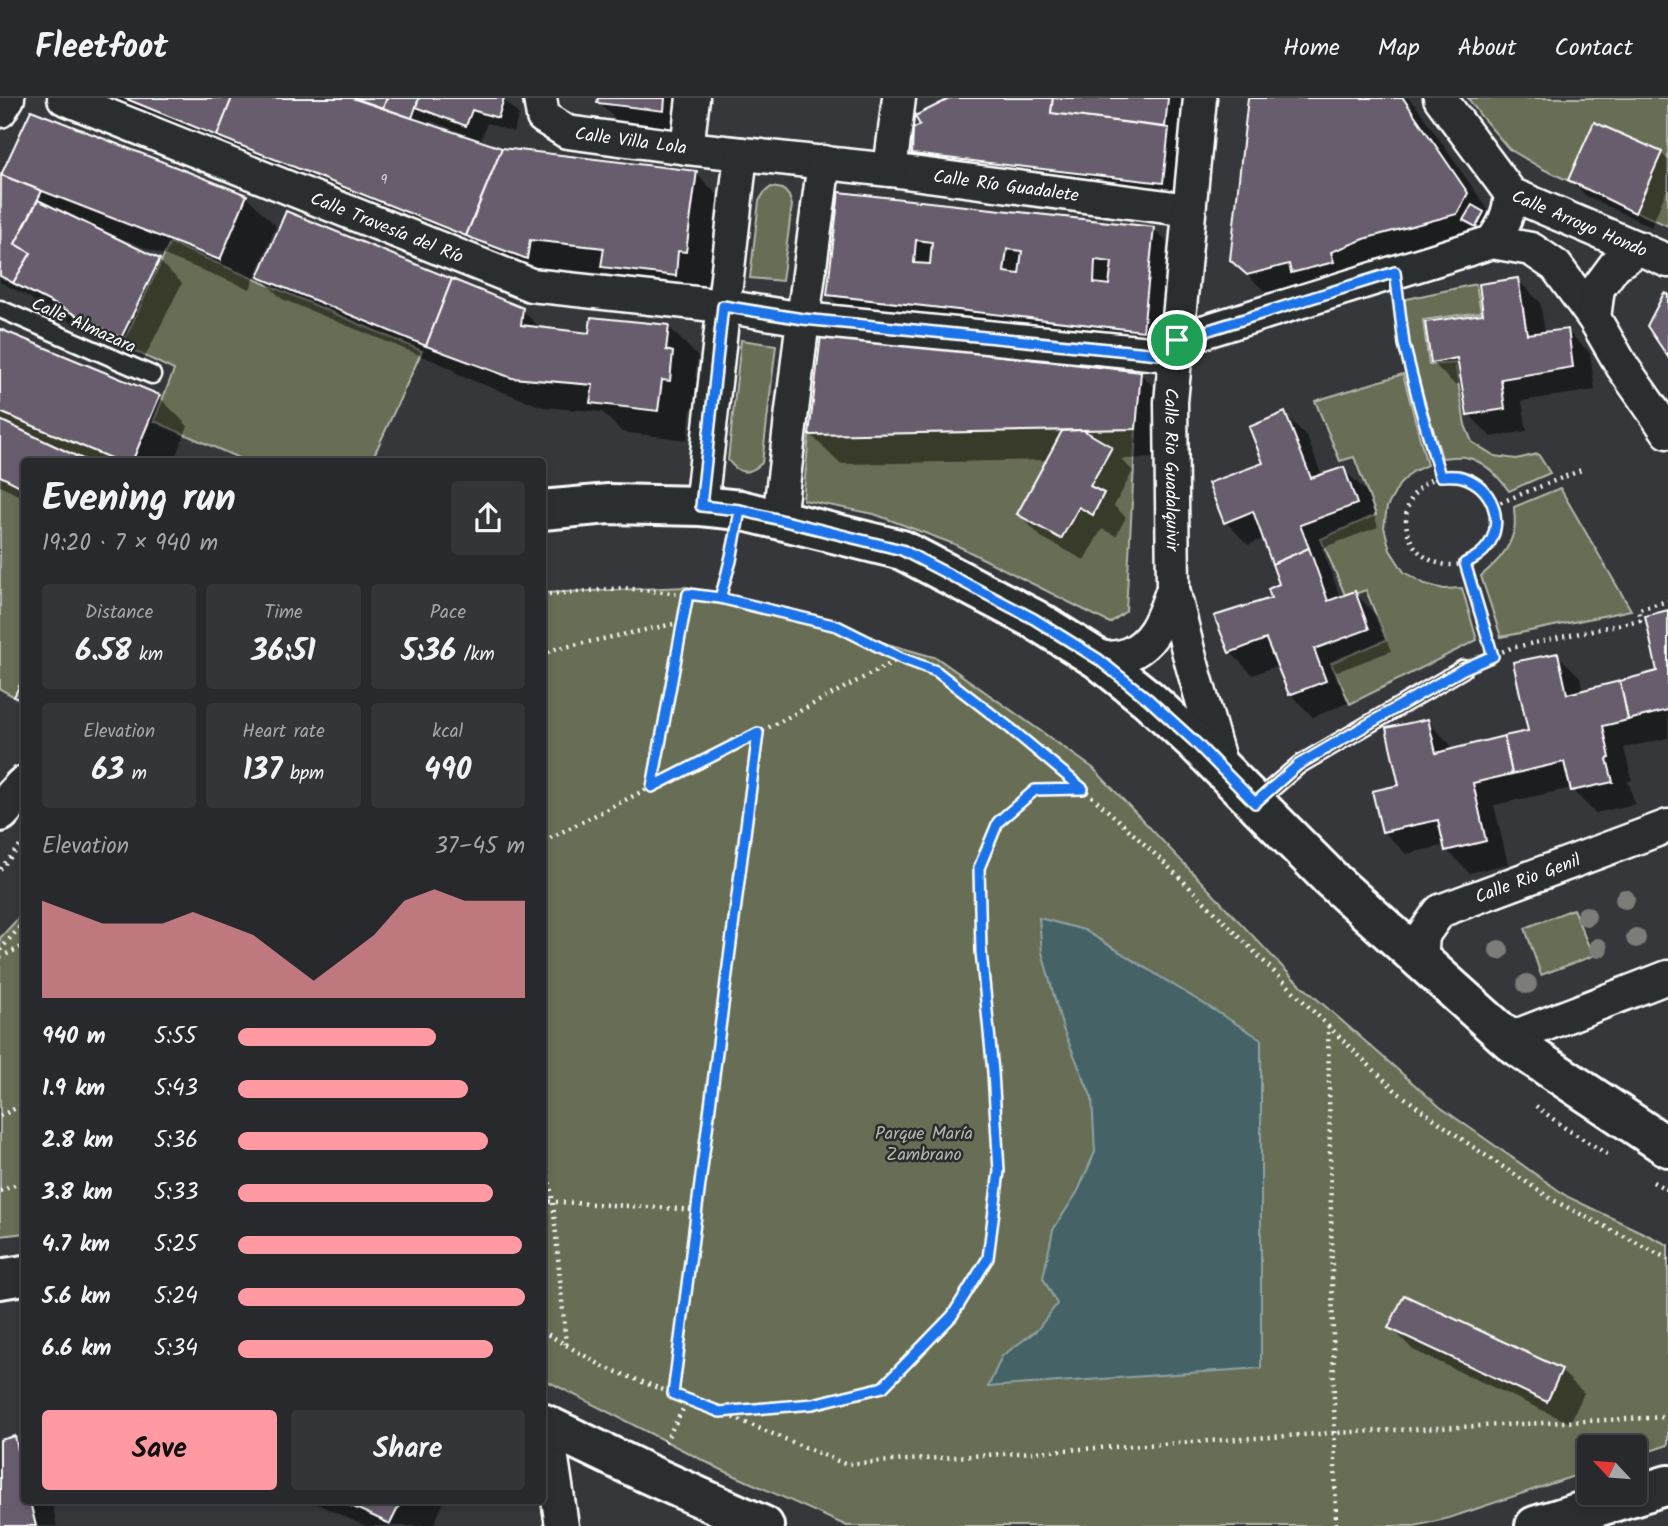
<!DOCTYPE html>
<meta charset="utf-8">
<style>
body{margin:0;font-family:Kalam,sans-serif;background:#343538;color:#f1f3f6;height:100vh;display:flex;flex-direction:column;font-size:26px;white-space:nowrap}
*{box-sizing:border-box;margin:0}
p{font-size:23px;color:#a5a6a9}
.icon{flex:none;width:38px;height:38px;fill:none;stroke:currentColor;stroke-width:2;stroke-linecap:round;stroke-linejoin:round}
.map{position:relative;flex:1;overflow:hidden}
.details{position:absolute;left:21px;top:360px;width:525px;height:1046px;display:flex;flex-direction:column;background:#28292c;border-radius:7px;box-shadow:0 4px 10px #0003,0 0 0 2px #444548}
.details>*{flex:none}
.needle{width:46px;rotate:296deg}
.fabs{position:absolute;left:1577px;top:1337px;display:grid;gap:14px}
.fabs a{display:grid;place-items:center;width:70px;height:70px;border-radius:7px;background:#28292c;box-shadow:0 4px 10px #0003,0 0 0 2px #444548;font-size:35px}
.pin{position:absolute;display:grid;place-items:center;width:60px;height:60px;color:#fff;margin:-30px;border:4px solid #fff;border-radius:50%;box-shadow:0 2px 7px #0007}
.round{display:grid;place-items:center;flex:none;width:74px;height:74px;border-radius:7px;background:#343538}
.headline{display:flex;align-items:center;justify-content:space-between;height:119px;padding:0 21px}
h1{font-size:38px;font-weight:700;line-height:52px}
.stats{display:grid;grid-template-columns:repeat(3,1fr);gap:10px;height:119px;padding:7px 21px}
.stats div{display:grid;align-content:center;border-radius:7px;background:#343538;text-align:center}
.stats b{font-size:30px;font-weight:700}
.stats small{font-size:19px;font-weight:400}
.stats p{font-size:19px}
.chart{height:196px;padding:14px 21px}
.chart p{display:flex;justify-content:space-between}
.chart svg{width:100%;height:126px;margin-top:7px;fill:#ff9aa2;opacity:.7}
.cta{display:flex;gap:14px;margin-top:auto;padding:14px 21px}
.cta a{flex:1;height:80px;border-radius:7px;background:#ff9aa2;color:#111;font-size:28px;font-weight:700;line-height:80px;text-align:center}
.cta a+a{background:#343538;color:#f1f3f6}
ul{padding:0 21px;list-style:none;font-size:23px}
li{display:grid;grid-template-columns:112px 84px 1fr;align-items:center;height:52px}
li i{height:18px;border-radius:9px;background:#ff9aa2}
header{display:flex;align-items:center;gap:42px;box-sizing:border-box;height:98px;padding:0 35px;background:#28292c;border-bottom:2px solid #444548}
header strong{font-size:33px}
nav{display:flex;gap:38px;margin-inline-start:auto;font-size:24px}
.map>svg:first-child{display:block}
</style>
<header>
<strong>Fleetfoot</strong>
<nav><a>Home</a><a>Map</a><a>About</a><a>Contact</a></nav>
</header>
<div class="map">
<svg width="1668" height="1428" viewBox="0 0 1668 1428">
<rect width="100%" height="100%" fill="#36373b"/>
<filter id="ink" filterUnits="userSpaceOnUse"><feTurbulence type="fractalNoise" baseFrequency=".0143" numOctaves="2"/><feDisplacementMap in="SourceGraphic" scale="14" xChannelSelector="R" yChannelSelector="G"/><feConvolveMatrix kernelMatrix="1 2 1 2 8 2 1 2 1" color-interpolation-filters="sRGB"/></filter>
<g filter="url(#ink)">
<g fill="#676e54" stroke="#b3b6aa" stroke-width="2">
<path d="M1468,0H1668V128L1543,71L1509,51L1480,17Z"/>
<path d="M771,89L783,91L789,98L792,107L782,183L750,180L759,103L764,95Z"/>
<path d="M170,145L422,253L371,364H248L154,323L174,272L122,247Z"/>
<path d="M1476,186L1481,214L1423,222L1429,267L1455,265L1465,327L1472,344L1495,358L1516,361L1538,356L1550,375L1509,393C1498,378 1485,363 1465,359C1458,358 1450,359 1442,360L1407,245L1402,202Z"/>
<path d="M741,242L776,247L762,365C749,377 739,377 728,362Z"/>
<path d="M1403,276L1427,367L1412,374L1399,387L1387,409L1384,429L1390,452L1404,474L1425,486L1444,491L1462,490L1477,542L1350,606L1331,565L1386,542L1366,492L1346,499L1321,441L1376,417L1354,359L1340,363L1315,303Z"/>
<path d="M0,314L123,364H24V604L0,591Z"/>
<path d="M1136,331L1126,513L1110,525L954,446L874,416L803,402L809,337L1062,333L1017,416L1061,441L1079,409L1093,416L1104,396L1090,388L1112,349L1083,332Z"/>
<path d="M1560,390L1631,512L1501,539L1481,478C1496,465 1510,452 1514,432C1516,425 1514,416 1514,409Z"/>
<path d="M687,489L937,560L1093,670L1292,879L1440,1009L1568,1099L1668,1147V1347L1635,1358L1634,1349H1589V1373L1449,1420L1415,1428H847L720,1371L543,1281L542,495Z"/>
<path d="M1573,811L1593,858L1541,877L1525,830Z"/>
<path d="M24,814V1135L0,1138V840Z"/>
</g>
<path fill="#456366" stroke="#8fa1a3" stroke-width="2" d="M1039,820L1084,832L1261,941V1270L988,1289L1002,1258L1037,1232L1057,1206L1043,1180L1053,1132L1078,1093L1095,1054L1092,1000L1063,931L1042,854Z"/>
<g fill="#0007">
<path d="M84,0H499L503,1L519,17L513,34L487,25L481,42L431,23L429,28L501,52L696,75L725,105L715,183L707,181L705,206L632,198L611,176L560,171L557,189Z"/>
<path d="M600,0H698L693,42L629,34L599,5Z"/>
<path d="M955,0H1200L1192,114L943,85L914,55Z"/>
<path d="M1250,0H1408L1417,9L1497,125L1278,206L1232,162Z"/>
<path d="M32,14L246,98L276,128L250,191L113,137L112,140L159,163L182,185L144,261L38,207L31,200L0,184V82Z"/>
<path d="M1661,55L1668,62V89L1651,129L1585,97L1570,82Z"/>
<path d="M841,96L1154,131L1183,160L1172,262L858,226L829,197Z"/>
<path d="M260,179L522,212L541,231L590,237L669,229L698,259L695,278L702,285L699,312L691,311L687,342L622,334L602,314L543,309L458,277L451,270L282,201Z"/>
<path d="M1518,182L1540,204L1545,235L1567,233L1590,255L1595,292L1522,303L1527,333L1491,339L1469,316L1463,285L1455,287L1432,264L1485,217Z"/>
<path d="M0,233L159,299L188,328L173,364H24V400L0,388Z"/>
<path d="M1141,276L1170,306L1165,360L1121,361L1133,373L1114,408L1126,419L1116,438L1102,431L1084,462L1041,439L1019,416L1048,362L840,366L810,336Z"/>
<path d="M1285,316L1307,339L1322,378L1343,371L1366,393L1378,429L1322,450L1341,501L1355,495L1377,518L1391,553L1336,574L1348,605L1313,619L1290,596L1279,567L1253,577L1230,554L1281,487L1265,440L1248,447L1226,424L1265,366Z"/>
<path d="M1668,514V640L1624,650L1632,682L1628,683L1635,706L1595,715L1573,693L1572,690L1494,707L1508,766L1469,775L1447,752L1446,747L1406,756L1383,733L1427,623L1450,646L1452,653L1530,634L1558,557L1580,579L1583,593L1659,574Z"/>
<path d="M1391,1229L1561,1273L1584,1295L1570,1325L1413,1252Z"/>
<path d="M14,1340L24,1350V1404H52L57,1428H0V1344Z"/>
<path d="M313,1404H444L433,1428H365Z"/>
</g>
<g fill="#675d6d" stroke="#fff" stroke-width="2" fill-rule="evenodd">
<path d="M124,0H232L217,38Z"/>
<path d="M232,0H352L502,50L466,138L217,38Z"/>
<path d="M354,0H387L383,10Z"/>
<path d="M387,0H419L412,20L383,10Z"/>
<path d="M419,0H504L498,20L472,12L466,28L416,9Z"/>
<path d="M598,0H665L664,13L597,5Z"/>
<path d="M951,0H1053L1051,15L1169,30L1163,85L912,56L913,31L920,27L915,18Z"/>
<path d="M1053,0H1168L1165,29L1051,15Z"/>
<path d="M1248,0H1403L1468,95L1457,116L1367,140L1331,154L1334,164L1291,175L1289,166L1247,177L1230,162Z"/>
<path d="M31,12L247,97L220,162L1,77Z"/>
<path d="M1594,24L1662,54L1635,115L1568,82Z"/>
<path d="M502,50L697,73L686,154L678,153L676,178L601,169L604,150L530,142L527,161L466,138Z"/>
<path d="M1,77L42,93L15,146L31,155L13,185L0,178Z"/>
<path d="M839,94L1154,129L1143,233L827,197ZM916,142L932,144L930,166L914,165ZM1007,151L1022,153L1019,176L1004,174ZM1095,162L1112,164L1109,187L1094,185Z"/>
<path d="M38,102L160,161L121,240L13,185L31,155L15,146Z"/>
<path d="M1472,107L1484,114L1476,129L1463,122Z"/>
<path d="M286,113L452,181L426,248L258,179Z"/>
<path d="M1518,180L1527,236L1568,231L1573,269L1501,281L1505,311L1467,317L1457,260L1431,265L1425,224L1483,216L1479,186Z"/>
<path d="M452,181L523,210L521,227L589,235L591,219L669,227L666,252L673,254L670,283L662,282L658,313L590,305L593,287L512,280L426,248Z"/>
<path d="M1664,195L1668,196V259L1647,228Z"/>
<path d="M0,231L160,297L132,364H120L0,314Z"/>
<path d="M821,237L1141,274L1136,331L809,337Z"/>
<path d="M1285,314L1311,380L1344,369L1357,406L1300,427L1309,450L1272,466L1253,413L1224,425L1208,385L1263,365L1249,329Z"/>
<path d="M0,322L89,364H24V390L0,378Z"/>
<path d="M1083,332L1112,349L1090,388L1104,395L1093,417L1079,409L1061,441L1017,416L1062,333Z"/>
<path d="M1309,450L1328,503L1355,493L1369,531L1314,551L1326,583L1289,597L1266,541L1229,555L1214,518L1271,500L1268,491L1279,486L1272,466Z"/>
<path d="M1668,512V612L1628,622L1620,583L1657,573L1645,518Z"/>
<path d="M1558,555L1567,596L1620,583L1628,622L1603,628L1610,660L1607,661L1613,684L1571,693L1564,664L1512,676L1504,638L1528,633L1513,564Z"/>
<path d="M24,578V604L14,599Z"/>
<path d="M1428,621L1436,655L1504,638L1512,676L1473,685L1486,743L1445,753L1438,722L1382,734L1372,693L1399,687L1386,630Z"/>
<path d="M1404,1197L1562,1271L1547,1304L1388,1230Z"/>
<path d="M15,1338L24,1380V1404H30L36,1428H0V1342Z"/>
<path d="M343,1404H401L390,1426Z"/>
</g>
<g fill="none" stroke-linecap="round" stroke-linejoin="round">
<defs>
<g id="lane">
<path d="M0,211L152,277"/>
<path d="M1255,705L1299,667L1463,571"/>
</g>
<g id="street">
<path id="s1" d="M64,0L531,187L723,208L803,221L1159,256L1177,242L1492,144C1504,127 1509,117 1511,96"/>
<path id="s2" d="M540,0L543,19L567,34L687,50L890,72L1189,112"/>
<path id="s3" d="M1200,0L1171,304L1173,491L1189,556L1222,672"/>
<path id="s4" d="M1440,0L1511,96L1668,163"/>
<path d="M0,13L8,0"/>
<path d="M687,50L693,0"/>
<path d="M890,72L899,0"/>
<path d="M1492,144L1531,151L1556,168L1594,220L1622,268L1668,334"/>
<path d="M1594,220L1598,190L1615,167L1640,150"/>
<path d="M701,408L741,56"/>
<path d="M779,421L803,221L824,64"/>
<path d="M1098,561C1107,560 1117,560 1126,557C1155,546 1163,518 1173,491"/>
<path id="s5" d="M1421,864L1423,837L1440,813L1668,728"/>
<path d="M1508,941L1668,879"/>
<path d="M547,1327L562,1428"/>
</g>
<g id="secondary">
<path d="M542,412L609,406L701,408L740,412L902,452L1034,521L1098,561L1148,601L1194,643L1333,783L1515,947L1668,1049"/>
<path d="M0,714L24,688"/>
<path d="M0,1181L24,1177"/>
<path d="M542,1325L648,1376L764,1428"/>
<path d="M1535,1428L1668,1387"/>
</g>
</defs>
<use href="#lane" stroke="#fff" stroke-width="21"/>
<use href="#street" stroke="#fff" stroke-width="37"/>
<use href="#secondary" stroke="#fff" stroke-width="44"/>
<g stroke="#fff" stroke-width="4.5" stroke-dasharray="2 5" stroke-linecap="butt">
<path d="M1399,206L1404,245L1440,378"/>
<circle cx="1451" cy="422" r="45"/>
<path d="M1494,407L1584,371"/>
<path d="M1465,465L1492,558"/>
<path d="M542,497L623,490L720,500L837,528L901,560L758,635L542,744"/>
<path d="M720,500L734,447"/>
<path d="M542,557L555,551L683,524"/>
<path d="M901,560L936,573L1011,631L1083,690"/>
<path d="M1483,562L1511,550L1640,522L1639,511L1668,503"/>
<path d="M652,688L688,496"/>
<path d="M0,771L24,744"/>
<path d="M0,852L24,824"/>
<path d="M0,859L24,848"/>
<path d="M1328,928L1397,994L1473,1049L1553,1102L1668,1161"/>
<path d="M1536,1008L1565,1030L1607,1056"/>
<path d="M0,1018L24,1006"/>
<path d="M542,1043L553,1104L566,1246"/>
<path d="M1653,1084L1668,1092"/>
<path d="M0,1093L24,1083"/>
<path d="M542,1103L697,1112"/>
<path d="M542,1233L604,1269L720,1314L845,1366L1334,1335L1668,1319"/>
<path d="M673,1296L758,635"/>
<path d="M720,1314L813,1306L883,1289L952,1218L988,1160L999,1073L993,974L981,854L979,770L998,724L1035,692L1083,691C1169,765 1248,848 1328,928L1336,1428"/>
<path d="M665,1344L688,1302"/>
</g>
<use href="#lane" stroke="#2a2d2e" stroke-width="16"/>
<use href="#street" stroke="#2a2d2e" stroke-width="32"/>
<use href="#secondary" stroke="#2a2d2e" stroke-width="38"/>
</g>
<g fill="#7b7d78">
<circle cx="1625" cy="801" r="10"/>
<circle cx="1586" cy="818" r="10"/>
<circle cx="1636" cy="840" r="10"/>
<circle cx="1598" cy="850" r="10"/>
<circle cx="1499" cy="852" r="10"/>
<circle cx="1527" cy="886" r="10"/>
</g>
</g>
<g fill="none" stroke-linecap="round" stroke-linejoin="round" filter="url(#ink)">
<defs>
<path id="route" d="M1177,242L1159,256L803,221L723,208L701,408L740,412L731,463L720,500L837,528L901,560L936,573L1011,631L1083,691L1035,692L998,724L979,770L981,853L993,974L999,1073L988,1160L952,1218L883,1289L813,1306L720,1314L673,1296L758,635L652,689L688,496L720,500C729,471 735,442 740,412L902,452L1034,521L1098,561L1148,601L1194,643L1255,705L1298,667L1463,571L1493,558L1465,465C1474,461 1481,457 1487,449C1506,424 1492,387 1462,379C1455,377 1447,378 1440,378L1419,306L1404,246L1395,174L1177,242"/>
</defs>
<use href="#route" stroke="#fff" stroke-width="14"/>
<use href="#route" stroke="#1a73e8" stroke-width="9"/>
</g>
<g text-anchor="middle" stroke-width="5" stroke-linejoin="round" paint-order="stroke">
<g font-size="14" fill="#d9d6da">
<text x="384" y="86">9</text>
</g>
<g font-size="18" fill="#fff" stroke="#2a2d2e">
<text dy="6" stroke="none"><textPath href="#s2" startOffset="112">Calle Villa Lola</textPath></text>
<text dy="6" stroke="none"><textPath href="#s2" startOffset="490">Calle Río Guadalete</textPath></text>
<text dy="6" stroke="none"><textPath href="#s4" startOffset="194">Calle Arroyo Hondo</textPath></text>
<text dy="6" stroke="none"><textPath href="#s1" startOffset="348">Calle Travesía del Río</textPath></text>
<text transform="translate(84 227) rotate(24)" y="6">Calle Almazara</text>
<text dy="6" stroke="none"><textPath href="#s3" startOffset="373">Calle Rio Guadalquivir</textPath></text>
<text dy="6" stroke="none"><textPath href="#s5" startOffset="150">Calle Rio Genil</textPath></text>
</g>
<g font-size="18" fill="#b3b6aa" stroke="#2a2d2e">
<text x="924" y="1041">Parque María<tspan x="924" dy="21">Zambrano</tspan></text>
</g>
</g>
</svg>
<div class="fabs">
<a><svg class="needle" viewBox="-14 -14 28 28"><path d="M0-13l5 13h-10z" fill="#e53935"/><path d="M0 13l5-13h-10z" fill="#a5a6a9"/></svg></a>
</div>
<div class="pin" style="left:1177px;top:242px;background:#1e9e55"><svg class="icon" aria-label="arrive" viewBox="0 0 24 24"><path d="M6 21V4h12l-3 4 3 4H6"/></svg></div>
<section class="details">
<div class="headline"><div><h1>Evening run</h1><p>19:20 · 7 × 940 m</p></div><a class="round"><svg class="icon" aria-label="share" viewBox="0 0 24 24"><path d="M12 15V3M7 8l5-5 5 5M5 13v7h14v-7"/></svg></a></div>
<div class="stats">
<div><p>Distance</p><b>6.58<small> km</small></b></div>
<div><p>Time</p><b>36:51</b></div>
<div><p>Pace</p><b>5:36<small> /km</small></b></div>
</div>
<div class="stats">
<div><p>Elevation</p><b>63<small> m</small></b></div>
<div><p>Heart rate</p><b>137<small> bpm</small></b></div>
<div><p>kcal</p><b>490</b></div>
</div>
<div class="chart"><p><span>Elevation</span>37–45 m</p>
<svg viewBox="0 0 160 44" preserveAspectRatio="none"><path d="M0 44V10L10 14L20 18L30 18L40 18L50 14L60 18L70 22L80 30L90 38L100 30L110 22L120 10L130 6L140 10L150 10L160 10V44z"/></svg>
</div>
<ul>
<li><b>940 m</b>5:55<i style="width:69%"></i></li>
<li><b>1.9 km</b>5:43<i style="width:80%"></i></li>
<li><b>2.8 km</b>5:36<i style="width:87%"></i></li>
<li><b>3.8 km</b>5:33<i style="width:89%"></i></li>
<li><b>4.7 km</b>5:25<i style="width:99%"></i></li>
<li><b>5.6 km</b>5:24<i style="width:100%"></i></li>
<li><b>6.6 km</b>5:34<i style="width:89%"></i></li>
</ul>
<div class="cta"><a>Save</a><a>Share</a></div>
</section>
</div>
